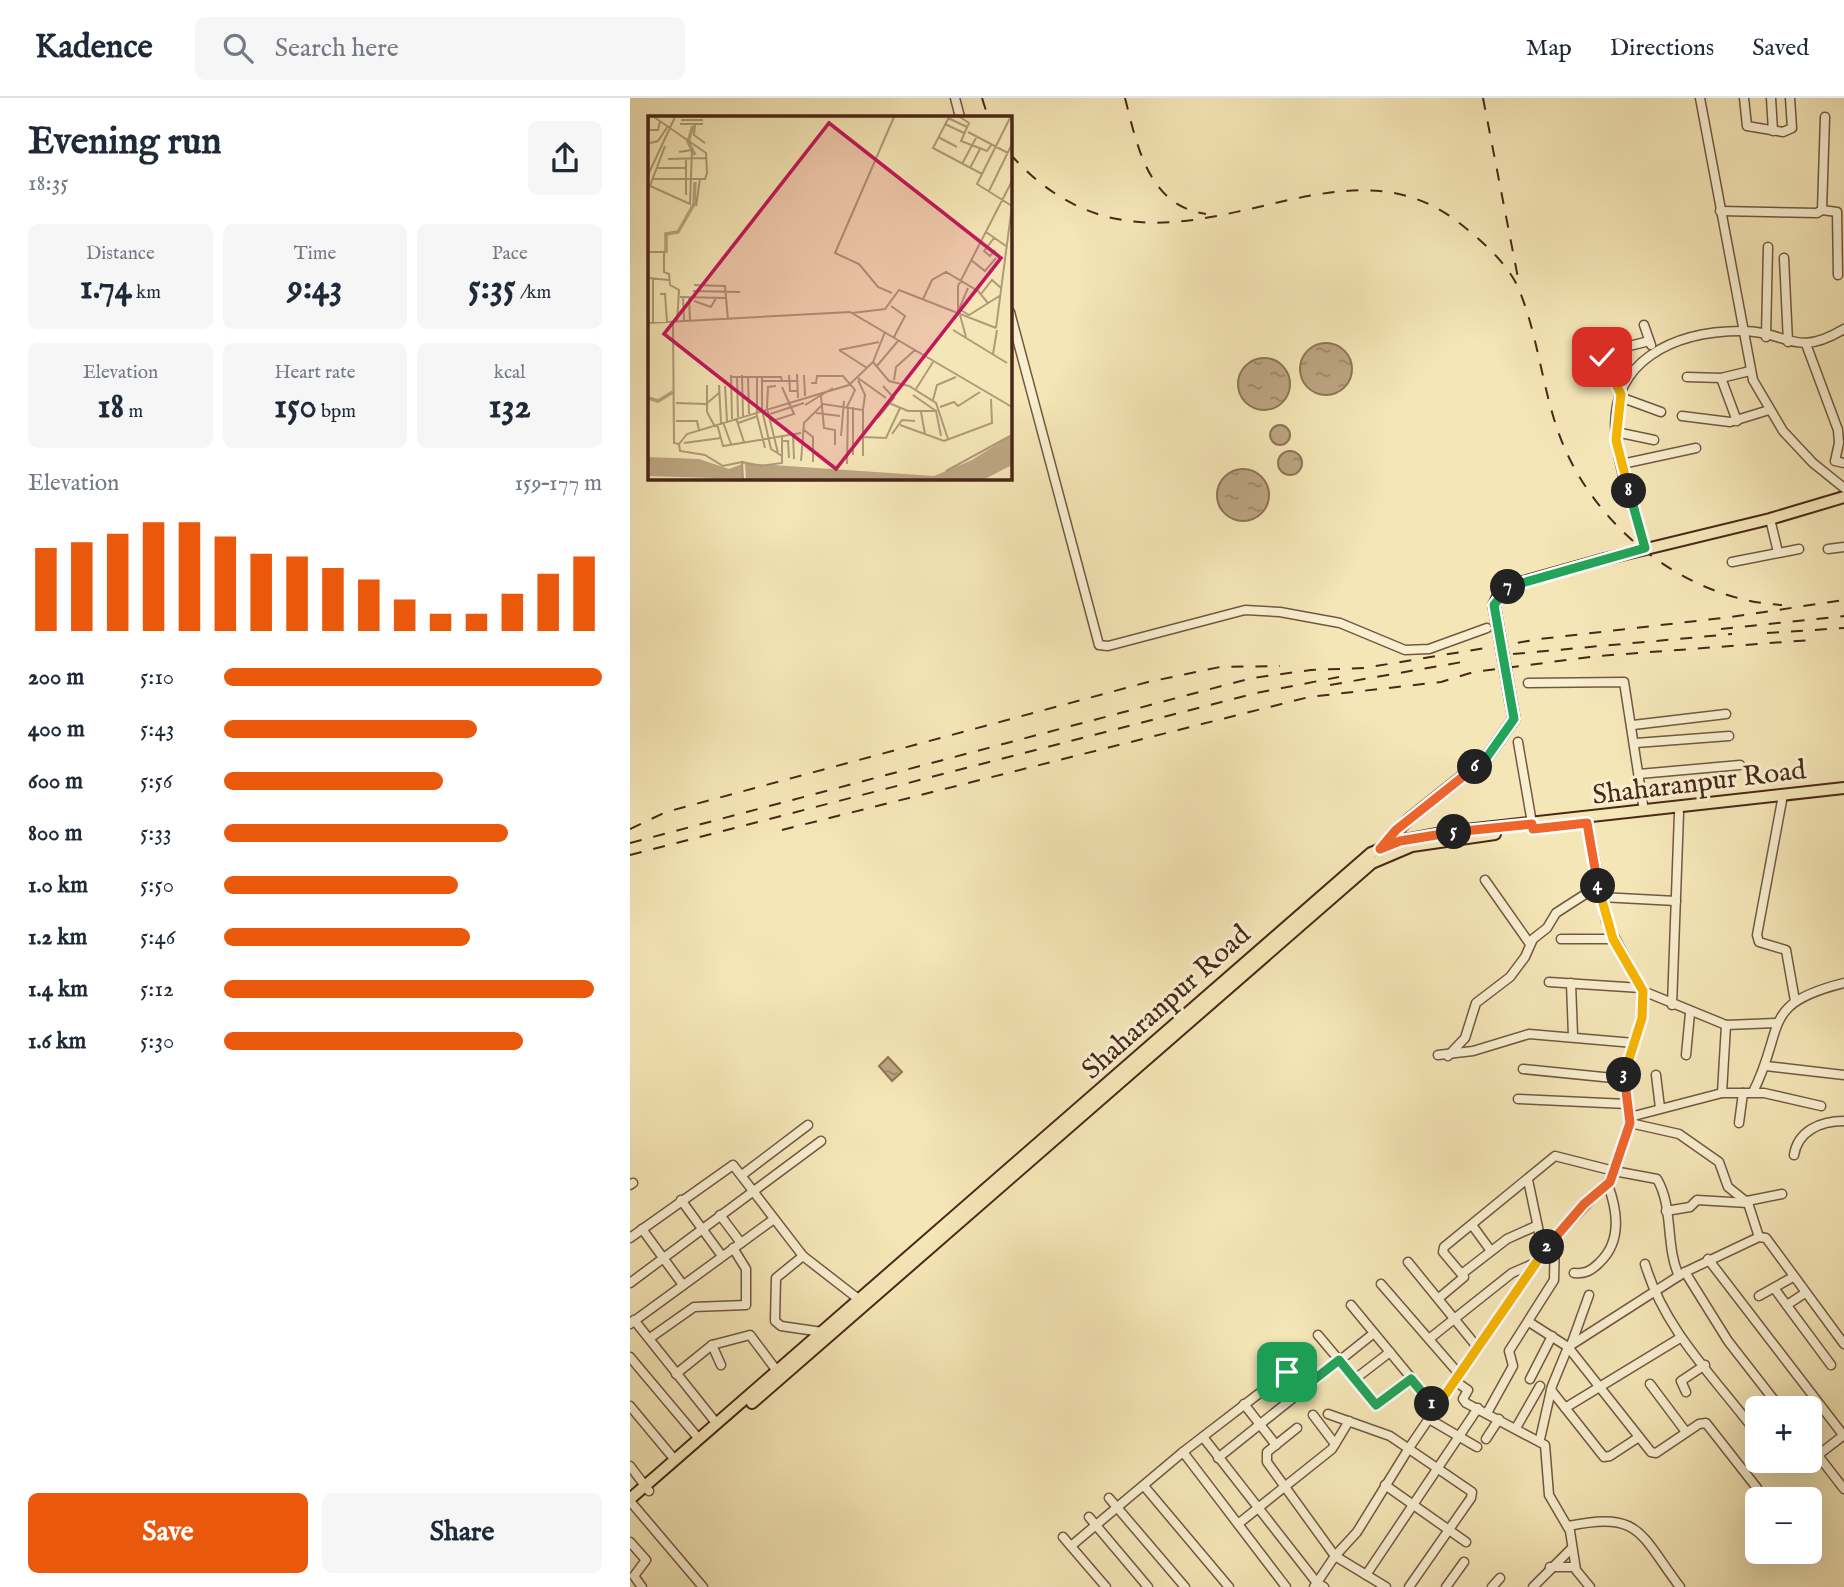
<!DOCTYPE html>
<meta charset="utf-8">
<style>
body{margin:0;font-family:"IM FELL English",serif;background:#f6f6f7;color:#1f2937;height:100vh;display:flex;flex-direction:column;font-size:26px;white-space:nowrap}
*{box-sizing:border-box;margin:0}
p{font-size:23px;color:#747a83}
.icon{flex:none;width:38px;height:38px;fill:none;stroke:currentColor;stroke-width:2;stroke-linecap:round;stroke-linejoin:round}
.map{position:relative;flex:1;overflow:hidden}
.panel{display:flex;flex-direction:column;background:#fff;width:630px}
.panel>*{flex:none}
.fabs{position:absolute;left:1115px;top:1298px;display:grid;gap:14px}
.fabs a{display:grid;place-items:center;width:77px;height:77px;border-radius:10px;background:#fff;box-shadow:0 7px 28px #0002;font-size:35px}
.pin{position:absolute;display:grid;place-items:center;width:60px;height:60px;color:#fff;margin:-30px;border-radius:14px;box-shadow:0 4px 10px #0006}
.km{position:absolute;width:35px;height:35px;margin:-18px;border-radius:50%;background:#222;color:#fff;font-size:19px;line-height:35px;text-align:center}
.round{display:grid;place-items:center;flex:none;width:74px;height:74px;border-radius:10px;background:#f6f6f7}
.headline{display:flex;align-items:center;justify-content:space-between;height:119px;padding:0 28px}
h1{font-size:38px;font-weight:700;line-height:52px}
.figures{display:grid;grid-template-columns:repeat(3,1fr);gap:10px;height:119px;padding:7px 28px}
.figures div{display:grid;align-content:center;border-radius:10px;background:#f6f6f7;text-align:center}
.figures b{font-size:35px;font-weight:700}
.figures small{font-size:19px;font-weight:400}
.figures p{font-size:19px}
.chart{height:196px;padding:14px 28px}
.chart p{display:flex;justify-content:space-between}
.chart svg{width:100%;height:126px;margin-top:7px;stroke:#ea580c;stroke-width:6}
.button{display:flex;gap:14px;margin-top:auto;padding:14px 28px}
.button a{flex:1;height:80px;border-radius:10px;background:#ea580c;color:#fff;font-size:28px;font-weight:700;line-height:80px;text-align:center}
.button a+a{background:#f6f6f7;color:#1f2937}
ul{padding:0 28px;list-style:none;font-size:23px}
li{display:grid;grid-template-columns:112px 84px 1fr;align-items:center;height:52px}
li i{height:18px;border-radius:9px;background:#ea580c}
header{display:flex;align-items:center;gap:42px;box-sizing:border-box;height:98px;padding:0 35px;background:#fff;border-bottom:2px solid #e0e1e3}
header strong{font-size:33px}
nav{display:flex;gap:38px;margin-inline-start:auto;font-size:24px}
.search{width:490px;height:63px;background:#f6f6f7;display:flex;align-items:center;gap:18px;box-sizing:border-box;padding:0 24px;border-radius:10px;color:#747a83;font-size:26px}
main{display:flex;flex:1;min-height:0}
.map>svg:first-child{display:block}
</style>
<header>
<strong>Kadence</strong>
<div class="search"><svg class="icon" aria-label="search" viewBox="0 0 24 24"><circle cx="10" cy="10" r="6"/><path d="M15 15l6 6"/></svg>Search here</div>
<nav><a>Map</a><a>Directions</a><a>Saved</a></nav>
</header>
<main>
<section class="panel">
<div class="headline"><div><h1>Evening run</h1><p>18:35</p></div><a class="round"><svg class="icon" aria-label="share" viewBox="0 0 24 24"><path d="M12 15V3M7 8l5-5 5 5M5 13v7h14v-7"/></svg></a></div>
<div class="figures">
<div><p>Distance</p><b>1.74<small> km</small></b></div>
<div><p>Time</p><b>9:43</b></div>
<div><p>Pace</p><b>5:35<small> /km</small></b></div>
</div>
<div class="figures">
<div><p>Elevation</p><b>18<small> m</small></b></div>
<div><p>Heart rate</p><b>150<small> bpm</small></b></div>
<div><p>kcal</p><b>132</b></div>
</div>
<div class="chart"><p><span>Elevation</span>159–177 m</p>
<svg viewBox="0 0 160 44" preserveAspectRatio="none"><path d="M5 44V15M15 44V13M25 44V10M35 44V6M45 44V6M55 44V11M65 44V17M75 44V18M85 44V22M95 44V26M105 44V33M115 44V38M125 44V38M135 44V31M145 44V24M155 44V18"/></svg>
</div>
<ul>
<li><b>200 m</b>5:10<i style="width:100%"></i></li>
<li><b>400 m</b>5:43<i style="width:67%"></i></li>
<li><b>600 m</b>5:56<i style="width:58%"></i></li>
<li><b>800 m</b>5:33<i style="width:75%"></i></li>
<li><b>1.0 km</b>5:50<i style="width:62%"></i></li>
<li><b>1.2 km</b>5:46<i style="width:65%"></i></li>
<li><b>1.4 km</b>5:12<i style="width:98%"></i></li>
<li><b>1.6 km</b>5:30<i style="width:79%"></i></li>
</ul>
<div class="button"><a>Save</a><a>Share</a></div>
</section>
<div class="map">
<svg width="1214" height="1489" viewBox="0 0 1214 1489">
<defs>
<pattern id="water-ripples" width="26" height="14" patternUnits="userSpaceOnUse" patternTransform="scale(1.75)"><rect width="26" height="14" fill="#bba581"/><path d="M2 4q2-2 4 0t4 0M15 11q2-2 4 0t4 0" fill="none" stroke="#9a8669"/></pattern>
</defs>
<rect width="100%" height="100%" fill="#f5e6b7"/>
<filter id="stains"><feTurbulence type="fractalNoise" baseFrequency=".00286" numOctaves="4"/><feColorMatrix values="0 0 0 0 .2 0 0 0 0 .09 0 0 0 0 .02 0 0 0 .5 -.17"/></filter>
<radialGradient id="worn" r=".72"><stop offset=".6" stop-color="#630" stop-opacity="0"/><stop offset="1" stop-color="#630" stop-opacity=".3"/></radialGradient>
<g fill="url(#water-ripples)" stroke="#8d7357" stroke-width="2">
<circle cx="696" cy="271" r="26"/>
<circle cx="634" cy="286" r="26"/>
<circle cx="650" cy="337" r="10"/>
<circle cx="660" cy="365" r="12"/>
<circle cx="613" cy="397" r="26"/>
<path d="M258,959L272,974L262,983L249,968Z"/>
</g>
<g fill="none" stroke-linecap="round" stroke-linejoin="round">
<defs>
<g id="minor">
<path d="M325,0L330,19"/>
<path d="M1070,0L1123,282L1153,333L1183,365L1214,390"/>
<path d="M1114,0L1117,28L1153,34L1162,30L1160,0"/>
<path d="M1141,0L1143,33"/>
<path d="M1192,112L1207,114L1208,177"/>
<path d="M1090,113L1187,115L1192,112L1195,19"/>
<path d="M1154,160L1158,244"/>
<path d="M380,214L469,547L478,548L615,512L650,514L710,525L775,552L799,551L857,530"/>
<path d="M1014,227L1021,247"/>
<path d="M1136,239L1138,149"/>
<path d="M1176,246L1208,332L1209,345L1205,363L1214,365"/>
<path d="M1057,279L1091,280L1120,273"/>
<path d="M1091,280L1107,323"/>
<path d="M991,296L972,255L1019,243"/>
<path d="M990,299L1031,314"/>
<path d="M1052,318L1100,324L1139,312"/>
<path d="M986,334L1024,342"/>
<path d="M992,366L1066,350"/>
<path d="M1140,421L1148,454"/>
<path d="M1015,450C1005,415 990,378 986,341C977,262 1045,233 1112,233C1158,233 1164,261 1214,231"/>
<path d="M1198,451L1214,449"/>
<path d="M1102,464L1169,451"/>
<path d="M898,585L994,584L1014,713"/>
<path d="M1003,627L1096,616"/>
<path d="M888,644L903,731"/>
<path d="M1006,645L1099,638"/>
<path d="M1009,676L1110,667"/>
<path d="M1153,697L1127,837L1129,844L1156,852L1165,903"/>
<path d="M855,782L900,846"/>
<path d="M971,799L1046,803"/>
<path d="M931,841H983"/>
<path d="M919,884L1011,890"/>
<path d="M941,885L943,938"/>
<path d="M1013,893L1096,927L1146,925"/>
<path d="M1042,907L1049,715"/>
<path d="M808,957L843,953L899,936L1004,945"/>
<path d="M1056,957L1060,915"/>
<path d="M818,958L835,940L846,905L880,879L895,859L903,841L917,830L926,815L968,788"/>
<path d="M1136,968L1214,977"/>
<path d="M893,971L993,981"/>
<path d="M1026,977L1030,1010"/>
<path d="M1123,994C1156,929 1129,906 1214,885"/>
<path d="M1092,995L1096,927"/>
<path d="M888,1001L997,1006"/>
<path d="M1000,1019L1092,995H1134L1191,1008"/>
<path d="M1000,1025L1049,1036L1089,1064L1098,1089L1118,1105L1129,1139"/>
<path d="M1109,1025L1113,995"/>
<path d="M1164,1057C1168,1033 1190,1023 1214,1023"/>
<path d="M112,1077L178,1027"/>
<path d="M898,1082L913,1153"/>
<path d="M0,1087L3,1085"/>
<path d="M51,1102L92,1158"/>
<path d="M1117,1103L1152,1096"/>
<path d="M1036,1113L1060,1109L1067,1102L1118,1105"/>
<path d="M90,1117L111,1145"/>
<path d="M842,1127L861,1153"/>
<path d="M12,1131L53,1187"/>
<path d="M0,1140L103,1067L173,1158L231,1203"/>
<path d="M173,1158L146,1180L145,1223L151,1228L192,1234"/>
<path d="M1078,1161L1214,1338"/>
<path d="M778,1164L848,1250"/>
<path d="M1015,1166C1034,1230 1081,1276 1121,1328"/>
<path d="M1055,1174L1098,1243L1151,1311"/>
<path d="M833,1175L877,1141L906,1128"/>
<path d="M944,1175C955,1176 961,1173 969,1165C992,1144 988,1114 978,1087"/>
<path d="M0,1185L191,1043"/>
<path d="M751,1186L830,1277"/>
<path d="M1144,1190L1201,1267"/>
<path d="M1129,1198L1163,1179"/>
<path d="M809,1200L834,1179L813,1154L814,1149L925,1058L984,1073L1027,1081C1044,1110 1035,1148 1049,1178"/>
<path d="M721,1207L806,1310"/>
<path d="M1157,1207L1175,1195"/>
<path d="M4,1222L87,1326"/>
<path d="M899,1224L938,1249L1021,1354L1026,1355L1069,1326L1076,1325L1127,1390"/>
<path d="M0,1226L144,1121"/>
<path d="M688,1237L746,1306L781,1281"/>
<path d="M20,1240L64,1209L116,1207V1171L103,1150"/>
<path d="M799,1241L882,1175L905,1165"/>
<path d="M941,1247L959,1197"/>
<path d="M0,1259L69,1341"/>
<path d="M91,1267L82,1247L120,1237L147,1273"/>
<path d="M46,1276L82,1247"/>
<path d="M725,1281L760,1254"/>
<path d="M900,1281L922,1238"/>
<path d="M825,1283L838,1292L833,1301L836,1305L915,1347L919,1397L940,1433L946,1472L960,1489"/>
<path d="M1020,1286L1056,1334"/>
<path d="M921,1292L974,1359L980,1358L1009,1339"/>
<path d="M1056,1294L1051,1283L1075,1267"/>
<path d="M614,1306L646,1347"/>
<path d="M0,1308L45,1362"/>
<path d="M935,1310L1050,1240"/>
<path d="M857,1315L883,1268L879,1253L924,1182L925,1140"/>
<path d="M698,1316L760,1338L842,1394L841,1400L779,1489"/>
<path d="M683,1317L705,1346"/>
<path d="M799,1321L847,1349"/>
<path d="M667,1330L637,1354V1364L705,1458L756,1489"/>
<path d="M886,1330L910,1288"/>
<path d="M573,1339L687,1485L694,1489"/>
<path d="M856,1341L869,1321"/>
<path d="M910,1341L922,1288L938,1249L1055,1174L1129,1139L1136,1140L1214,1246"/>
<path d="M1180,1347L1214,1391"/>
<path d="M553,1354L656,1489"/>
<path d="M1188,1357L1214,1337"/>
<path d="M588,1360L744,1235"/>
<path d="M0,1368L19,1393"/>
<path d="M755,1387L836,1444"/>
<path d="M514,1388L599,1489"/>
<path d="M479,1400L555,1489"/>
<path d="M0,1403L73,1489"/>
<path d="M459,1419L518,1489"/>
<path d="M608,1426L702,1351L719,1323"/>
<path d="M938,1428C1011,1413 1009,1435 1050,1489"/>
<path d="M433,1439L476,1489"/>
<path d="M0,1444L16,1462L4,1478L12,1489"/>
<path d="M441,1448L553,1354L657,1274L663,1273L676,1288"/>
<path d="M920,1469H945"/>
<path d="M736,1477L848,1310"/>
<path d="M684,1489L705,1458L727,1434L779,1350L913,1153L982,1079L1000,1025L994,975L1012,920L1013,893L976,823L957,719"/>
<path d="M816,1489L834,1464"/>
<path d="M862,1489L870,1480"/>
<path d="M903,1489L941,1451"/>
</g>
<g id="major">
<path d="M975,461L1140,421L1214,399"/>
<path d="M751,750L778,722"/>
<path d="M122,1305L742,765L782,748L865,736"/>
<path d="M0,1401L741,755L770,743L818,734L1214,690"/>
</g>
</defs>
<use href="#minor" stroke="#745740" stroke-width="11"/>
<use href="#major" stroke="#492719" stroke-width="14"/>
<use href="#minor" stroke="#f8efd0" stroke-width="8"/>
<use href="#major" stroke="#f5e6b7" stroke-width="10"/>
<g stroke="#492719" stroke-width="2" stroke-dasharray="12 12" stroke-linecap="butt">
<path d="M352,0L358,19"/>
<path d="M495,0C507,47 518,108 576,116"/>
<path d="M853,0L889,185"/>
<path d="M380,56C530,223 693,19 828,124C850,141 880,167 890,194C910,244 913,301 935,351C972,435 1059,502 1152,507"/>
<path d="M1091,531L1214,518"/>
<path d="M1137,535L1214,530"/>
<path d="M883,556L1102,536"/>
<path d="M700,587L838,563"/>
<path d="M0,731L36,714L518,584L590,569L650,568"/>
<path d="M152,732L679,599L811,584L844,574L968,558L1181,542"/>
<path d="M0,745L622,580L681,572L734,570L910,541L1101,519L1214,502"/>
<path d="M0,757L626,595L709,579"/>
</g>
<defs>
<path id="major-bridge" d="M778,722L857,659L884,621L864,507L869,497L879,488L975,461"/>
</defs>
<use href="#major-bridge" stroke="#492719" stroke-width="14" stroke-linecap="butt"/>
<use href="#major-bridge" stroke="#f5e6b7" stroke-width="10"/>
</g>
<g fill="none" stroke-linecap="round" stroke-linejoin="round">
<defs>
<path id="split-1" d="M657,1274L663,1273L676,1288L709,1262L746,1307L781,1281L802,1306"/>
<path id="split-2" d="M802,1306L806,1310L917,1149"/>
<path id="split-3" d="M917,1149L954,1106L980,1084L1000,1025L994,977"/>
<path id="split-4" d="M968,788L983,841L1013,893L1012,920L994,977"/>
<path id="split-5" d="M824,734L902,726L903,731L957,725L968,788"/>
<path id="split-6" d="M824,734L770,743L750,751L766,732L845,669"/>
<path id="split-7" d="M845,669L857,659L884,621L864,507L878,489"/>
<path id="split-8" d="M878,489L1015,450L999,393"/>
<path id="split-9" d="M972,259L991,296L986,342L999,393"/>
</defs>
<use href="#split-1" stroke="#fff" stroke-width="14"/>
<use href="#split-2" stroke="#fff" stroke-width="14"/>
<use href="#split-3" stroke="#fff" stroke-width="14"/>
<use href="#split-4" stroke="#fff" stroke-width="14"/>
<use href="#split-5" stroke="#fff" stroke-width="14"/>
<use href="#split-6" stroke="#fff" stroke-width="14"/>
<use href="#split-7" stroke="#fff" stroke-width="14"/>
<use href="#split-8" stroke="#fff" stroke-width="14"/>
<use href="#split-9" stroke="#fff" stroke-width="14"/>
<use href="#split-1" stroke="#22a559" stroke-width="9"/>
<use href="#split-2" stroke="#f5b400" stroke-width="9"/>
<use href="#split-3" stroke="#f0652b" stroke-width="9"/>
<use href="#split-4" stroke="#f5b400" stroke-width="9"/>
<use href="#split-5" stroke="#f0652b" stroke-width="9"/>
<use href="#split-6" stroke="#f0652b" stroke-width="9"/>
<use href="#split-7" stroke="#22a559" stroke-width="9"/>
<use href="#split-8" stroke="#22a559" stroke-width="9"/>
<use href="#split-9" stroke="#f5b400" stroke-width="9"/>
</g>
<g text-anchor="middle" stroke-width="6" stroke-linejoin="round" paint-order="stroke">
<g font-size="28" fill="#492719" stroke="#f8efd0">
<text transform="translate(1069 683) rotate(-7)" y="10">Shaharanpur Road</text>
<text transform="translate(535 903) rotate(-42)" y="10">Shaharanpur Road</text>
</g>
</g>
<g transform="translate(18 18)">
<rect width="364" height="364" fill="#f5e6b7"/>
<path d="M364,319V349L337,363H98L97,347L286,360L324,344ZM0,341L51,343L81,353L94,348L95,363L0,360Z" fill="#bba581"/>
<path fill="none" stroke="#bba581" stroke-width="3.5" d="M45,10L40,26L47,39M18,137V118L30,116L46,88L47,66M0,282L10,285L25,276"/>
<path fill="none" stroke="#b09a78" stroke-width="2" d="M1,1V14H10L12,5M301,1L285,32L334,58M312,1L321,7L313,25L339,35L344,28M300,2L319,11M362,2L329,68L364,90M33,4H55M32,8H55M47,8L46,19L57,27M297,8L316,17M320,16L360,37M290,21L309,31M2,27L10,25L20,10M17,30L2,70L42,88L44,34L31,36M20,43L59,42M314,48L329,20M8,52H39M322,52L332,33M0,59L27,1M4,63H57L59,57L58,37L6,1M341,75L364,28M38,79V42M48,90L52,63M338,116L358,130M346,122L336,135L342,140L347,134M0,136H16V156L21,158L22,169L31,174L29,207M323,144L337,155L348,142M0,162L21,164M46,169L77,170L80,204M320,172L311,193L321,199M45,175L92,176M244,177L230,171L211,148L187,137L246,1M12,178H17L19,206M333,178L344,164L353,172M32,181L77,182M35,181L36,205M41,181L42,205M275,183L284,164L298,156L330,175L340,187M46,185L63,191L68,182M243,190L257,200L246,221M204,197L237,193L251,174L348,212M310,198V170L364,65M312,199L318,221M318,201L353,179M25,206L26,327L31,328L32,335L57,339L75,350L94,346L95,363M0,207L202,196L364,291M5,207V163M348,212L364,90M305,214L359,247M191,234L231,226M191,234L219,252M345,238L349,214M225,246L241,265L261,270L288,287L300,323M228,251L250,225M149,258L150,282M83,259L84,303M94,259L95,300M141,259L142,275H150M156,259L157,280M89,260L90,301M83,261H133L134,265M100,261L101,298M114,261V294L123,333L134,340M210,262L238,282M210,264L217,279L215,294M246,264L248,251L267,234M113,265H150M163,267H168L169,260H195L207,274L199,291M59,269V296L66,309M71,269L73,307M77,270L79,305M128,270L120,271L119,292L130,337M268,273L285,246M265,279L288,295L293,320M173,280L176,312L187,314V329M285,284L289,269L308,261M28,287L58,288L71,277M241,287L260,295H289M157,289L185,272M292,291L306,286L310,290L332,276M108,296L117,332M109,296V261M273,296L277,318M168,297L192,300M122,298L156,287M88,302L96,326M230,302L246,282L235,270M28,305H49L51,314M124,305L146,298L134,271M75,306L83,328M90,307L110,300M69,308L75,330L153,317M252,309L296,325L344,307L343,283M156,314L165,321V346M145,318L146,343M244,318L254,304L267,305M193,320L196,285M215,321L238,322L252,292M135,325H140L141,342M36,327L73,322M31,328L39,318L201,269L225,246L237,216M205,339V291M153,345L156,307L175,288L215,294V340M94,346L113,350L134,347V320M199,348L200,291M298,355L364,319"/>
<path fill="#c2185b" fill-opacity="0.15" stroke="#c2185b" stroke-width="3.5" d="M181,7L353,142L188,353L16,218Z"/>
<rect width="364" height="364" fill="none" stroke="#492719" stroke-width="3.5"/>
</g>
<rect width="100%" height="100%" filter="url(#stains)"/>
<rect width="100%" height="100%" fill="url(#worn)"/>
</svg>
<div class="fabs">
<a>+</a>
<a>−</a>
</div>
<div class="pin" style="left:657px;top:1274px;background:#1e9e55"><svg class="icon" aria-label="arrive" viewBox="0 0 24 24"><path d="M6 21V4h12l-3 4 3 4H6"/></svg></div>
<div class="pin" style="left:972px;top:259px;background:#d93025"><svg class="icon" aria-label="check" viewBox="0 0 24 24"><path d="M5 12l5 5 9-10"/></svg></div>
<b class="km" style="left:802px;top:1306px">1</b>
<b class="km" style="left:917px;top:1149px">2</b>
<b class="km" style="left:994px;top:977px">3</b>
<b class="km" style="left:968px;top:788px">4</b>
<b class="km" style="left:824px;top:734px">5</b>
<b class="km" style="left:845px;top:669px">6</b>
<b class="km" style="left:878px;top:489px">7</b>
<b class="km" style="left:999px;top:393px">8</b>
</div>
</main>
